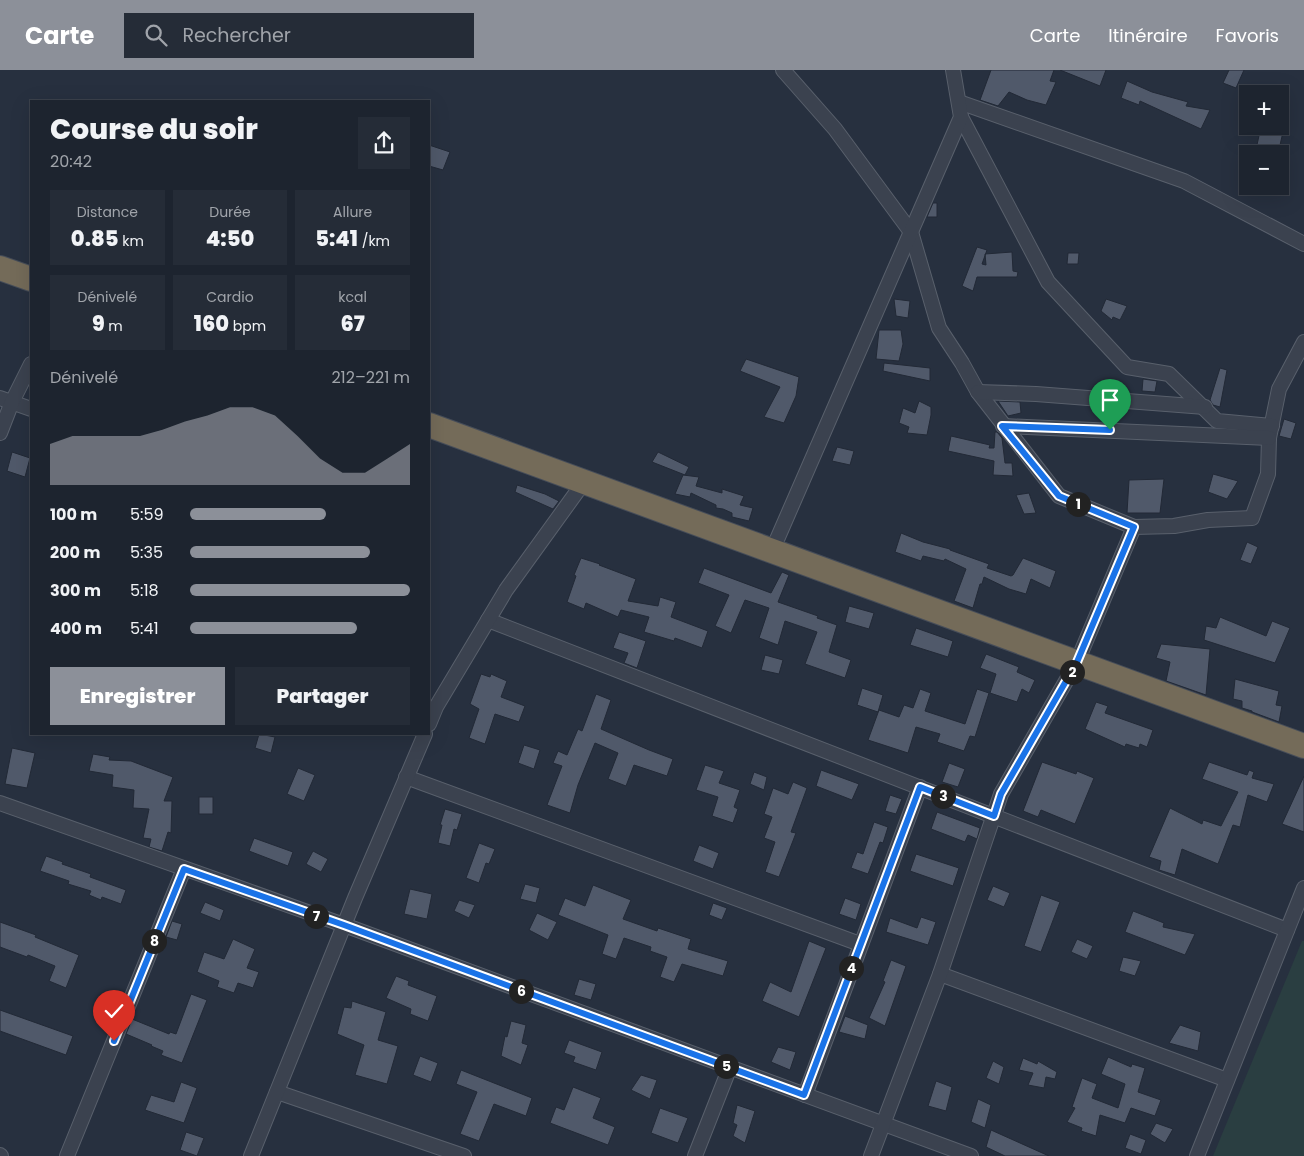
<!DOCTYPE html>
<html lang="fr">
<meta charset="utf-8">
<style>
body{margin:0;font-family:Poppins,sans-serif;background:#252c37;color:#f1f3f6;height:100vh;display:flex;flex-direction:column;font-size:19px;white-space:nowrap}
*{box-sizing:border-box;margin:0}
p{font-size:16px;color:#a0a4aa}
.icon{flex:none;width:28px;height:28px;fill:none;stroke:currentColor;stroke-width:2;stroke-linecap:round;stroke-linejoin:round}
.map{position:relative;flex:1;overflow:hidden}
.details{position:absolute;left:30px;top:30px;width:400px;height:635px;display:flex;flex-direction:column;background:#1d242f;border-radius:0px;box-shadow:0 5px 20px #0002,0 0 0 1px #3b414b}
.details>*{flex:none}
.fabs{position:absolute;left:1239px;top:15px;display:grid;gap:10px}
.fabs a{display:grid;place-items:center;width:50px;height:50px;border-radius:0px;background:#1d242f;box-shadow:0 5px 20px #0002,0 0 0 1px #3b414b;font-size:25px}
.pin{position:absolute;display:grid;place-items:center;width:42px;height:42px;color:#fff;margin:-51px -21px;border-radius:50% 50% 50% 0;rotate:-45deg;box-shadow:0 0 5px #0007}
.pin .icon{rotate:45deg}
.km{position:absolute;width:25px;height:25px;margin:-12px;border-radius:50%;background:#222;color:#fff;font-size:14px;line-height:25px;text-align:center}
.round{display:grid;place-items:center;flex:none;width:52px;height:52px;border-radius:0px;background:#252c37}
.headline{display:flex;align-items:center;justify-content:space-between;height:85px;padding:0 20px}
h1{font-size:28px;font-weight:800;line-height:38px}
.figures{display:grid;grid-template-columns:repeat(3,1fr);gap:8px;height:85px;padding:5px 20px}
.figures div{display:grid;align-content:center;border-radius:0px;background:#252c37;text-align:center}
.figures b{font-size:21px;font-weight:800}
.figures small{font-size:14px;font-weight:400}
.figures p{font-size:14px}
.chart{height:140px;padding:10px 20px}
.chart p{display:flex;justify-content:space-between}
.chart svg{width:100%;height:90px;margin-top:5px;fill:#8c9099;opacity:.7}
.primary-button{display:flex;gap:10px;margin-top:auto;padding:10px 20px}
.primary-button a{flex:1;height:58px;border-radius:0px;background:#8c9099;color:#fff;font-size:20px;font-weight:800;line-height:58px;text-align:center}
.primary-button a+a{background:#252c37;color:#f1f3f6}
ul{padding:0 20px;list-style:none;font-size:16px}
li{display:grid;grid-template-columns:80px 60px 1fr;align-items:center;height:38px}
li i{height:12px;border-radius:6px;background:#8c9099}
header{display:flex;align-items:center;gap:30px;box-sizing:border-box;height:70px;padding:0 25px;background:#8c9099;color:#fff}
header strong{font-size:24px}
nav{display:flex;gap:28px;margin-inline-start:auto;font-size:18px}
.search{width:350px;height:45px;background:#252c37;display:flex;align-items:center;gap:12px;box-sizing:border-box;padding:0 18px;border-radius:0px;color:#a0a4aa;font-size:19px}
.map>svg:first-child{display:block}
</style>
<header>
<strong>Carte</strong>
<div class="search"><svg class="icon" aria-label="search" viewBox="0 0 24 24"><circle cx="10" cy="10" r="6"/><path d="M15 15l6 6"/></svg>Rechercher</div>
<nav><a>Carte</a><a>Itinéraire</a><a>Favoris</a></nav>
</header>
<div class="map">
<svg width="1304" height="1086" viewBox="0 0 1304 1086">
<rect width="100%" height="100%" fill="#27303f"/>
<path fill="#2a3e41" d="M1302,871H1304V1086H1213Z"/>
<g fill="#50596a" stroke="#222936">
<path d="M991,0H1054L1050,11L1056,12L1046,35L1027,30L1009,22L998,36L980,30Z"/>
<path d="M1060,0H1106L1100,16Z"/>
<path d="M1229,0H1244L1236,18L1223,13Z"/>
<path d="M1127,11L1152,22L1188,32L1186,36L1210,40L1201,59L1140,31L1139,35L1121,28Z"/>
<path d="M1260,61L1283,62L1278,84H1255Z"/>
<path d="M429,75L450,82L443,100L429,96Z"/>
<path d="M933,133H937V147H927Z"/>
<path d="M977,177L987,180L982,194L986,195L985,184L1012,182L1013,201L1018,202L1017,207H977L973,221L962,216Z"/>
<path d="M1068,183H1079L1078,194H1067Z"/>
<path d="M894,229L910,231L908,248L896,246Z"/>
<path d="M1106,229L1127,236L1120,250L1113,247L1112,250L1101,241Z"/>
<path d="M879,260H901L903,274L899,291L876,289Z"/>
<path d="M746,289L799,307L796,326L784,353L764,347L780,317L740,301Z"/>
<path d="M884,293L930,298V311L883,301Z"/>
<path d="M1220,298L1227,300L1220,337L1213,335L1210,330Z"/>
<path d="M1143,309L1157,311L1155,322L1142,321Z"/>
<path d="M919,331L931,337V345L927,365L907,363L909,357L899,353L903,338L915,343Z"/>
<path d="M998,331L1020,332L1021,343L1008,346Z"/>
<path d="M1284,349L1296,353L1291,369L1279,366Z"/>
<path d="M995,362H997L1002,368L1005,393H1012L1013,406L993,405L994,391L948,381L951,366L990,375L989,378H994Z"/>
<path d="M837,377L854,381L850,395L832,391Z"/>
<path d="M12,382L30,388L25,407L7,401Z"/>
<path d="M658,382L689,397L685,405L652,392Z"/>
<path d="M1213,404L1238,411L1227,429L1208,422Z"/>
<path d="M683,405L699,407L696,416L722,423V419L744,426L740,435L753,438L749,451L732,447V443L723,439L716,438V435L691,423L690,427L675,424Z"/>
<path d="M1164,409L1160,443H1127L1129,410Z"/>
<path d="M517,415L545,424L559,431L553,439L515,422Z"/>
<path d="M1029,423L1036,443L1024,444L1016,425Z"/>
<path d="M901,463L923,472L950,479V480L989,494L987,498L1011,506L1013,505L1023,488L1056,501L1050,518L1031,509L1026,524L1009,519L984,507L982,514H980L973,538L954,531L966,499L945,489L944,491L923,486L921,491L895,482Z"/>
<path d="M1247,472L1258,477L1251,494L1240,490Z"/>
<path d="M581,488L600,494L599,495L636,509L628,531L658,536L660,527L676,532L671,547L708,561L702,578L675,568L674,571L644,562L649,547L621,540L618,547L586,533L584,539L567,532L576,506L574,505Z"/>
<path d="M704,498L771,523L782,502L789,505L778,532L818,546L817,548L837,555L829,582L851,590L845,608L805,594L817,562L785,551L778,575L759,568L769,538L745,530L731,563L715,556L729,525L698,513Z"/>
<path d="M849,536L874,543L869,559L845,552Z"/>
<path d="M1220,547L1266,566L1272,551L1290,558L1275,593L1204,570L1206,556L1216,558Z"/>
<path d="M916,558L953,571L948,587L910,575Z"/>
<path d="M619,562L646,571L637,598L624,593L628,583L613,578Z"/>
<path d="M1161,574L1210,579L1206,625L1166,611L1170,592L1156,588Z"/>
<path d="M986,584L1019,597L1017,602L1035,610L1029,623L1022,619L1017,632L990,623L996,604L980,598Z"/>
<path d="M765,585L783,590L779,604L761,600Z"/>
<path d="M481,604L490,607L491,604L507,611L501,627L525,636L519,652L495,644L485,674L469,668L479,639L470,634Z"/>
<path d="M1235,609L1279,621L1276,635L1282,636L1279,652L1252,642V641L1242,638V631L1233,629Z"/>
<path d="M862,618L883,625L878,642L857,635Z"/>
<path d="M920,619L931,623L925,641L965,654L977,619L989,623L975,667L970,666L964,681L937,672L940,664L916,657L908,683L868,670L879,640L899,647L904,635L913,638Z"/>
<path d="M596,624L611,630L601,659L649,680L673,689L667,706L634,695L626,716L608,709L618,683L595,673L578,715L570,743L547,735L562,696L553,693L558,681L567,685L578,659L582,661Z"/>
<path d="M1096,632L1108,636L1105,643L1153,660L1147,677L1140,674L1139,678L1126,674L1125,677L1085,659Z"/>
<path d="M259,664L275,667L271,683L255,678Z"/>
<path d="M524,675L540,680L534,699L518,693Z"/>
<path d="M12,678L35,683L27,718L5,714Z"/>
<path d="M93,684L110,687L109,690L131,691L173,707L164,731H172L171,763L168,762L162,781L149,777L151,769L143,768L149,739L133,738L134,720L112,717L113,705L89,701Z"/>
<path d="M1042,692L1076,704L1077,701L1094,708L1075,754L1041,740L1038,747L1023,741Z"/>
<path d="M1209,692L1247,705L1249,700L1254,702L1252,708L1274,714L1267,732L1248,725L1240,757L1233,755L1218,794L1182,779L1175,805L1159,800L1161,791L1149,787L1170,738L1202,754L1203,750L1221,756L1238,722L1202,709Z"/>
<path d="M949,693L965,699L958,717L942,712Z"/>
<path d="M705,695L724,701L719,713L740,720L734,737L738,739L733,753L712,746L718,727L696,720Z"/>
<path d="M298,698L315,705L304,731L287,724Z"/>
<path d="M821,700L859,714L852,730L816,716Z"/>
<path d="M754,702L767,707L764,720L750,714Z"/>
<path d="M1304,706V762L1282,754Z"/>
<path d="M793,712L807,718L791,762L796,763L779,807L765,802L775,772L764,768L772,747L764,744L773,718L788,724Z"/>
<path d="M890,725L902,729L896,744L885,741Z"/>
<rect x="199" y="727" width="14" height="17"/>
<path d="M445,739L462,744L457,760L454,759L450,776L438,773L442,755H440Z"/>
<path d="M937,742L980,758L977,769L968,765L965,772L931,759Z"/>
<path d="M874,752L888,757L883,773L880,772L868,804L851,798L857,782L863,784Z"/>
<path d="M254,768L293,782L288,796L249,781Z"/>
<path d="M479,773L495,779L489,794L486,793L479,813L466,808Z"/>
<path d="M699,775L719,783L713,799L693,791Z"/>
<path d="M313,781L328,789L321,802L306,794Z"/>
<path d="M916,784L959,798L953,816L910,801Z"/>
<path d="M46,786L63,792L62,794L91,804L90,807L126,820L121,834L102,827L101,830L89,825L91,821L68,814L69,811L40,801Z"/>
<path d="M525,814L540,818L536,833L520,829Z"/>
<path d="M593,815L631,830L623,849L657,861L658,858L691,869L688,879L728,891L723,906L682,894L674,912L660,907L667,887L650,881L651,877L624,868L616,889L602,884L608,865L558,845L565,828L585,836Z"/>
<path d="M993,816L1010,823L1004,837L987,830Z"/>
<path d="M410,819L432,824L427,849L404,844Z"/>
<path d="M1041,825L1060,832L1041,882L1024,876Z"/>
<path d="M845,828L861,834L856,850L839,844Z"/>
<path d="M459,830L475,835L469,848L454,841Z"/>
<path d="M205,832L224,840L220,851L200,843Z"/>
<path d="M713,833L727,838L722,850L709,845Z"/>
<path d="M1133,841L1164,853L1163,857L1195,864L1185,885L1125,862Z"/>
<path d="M537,843L557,852L548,870L529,860Z"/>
<path d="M921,847L936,852L928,875L886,862L890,848L917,858Z"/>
<path d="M172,851L182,854L177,870L166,867Z"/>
<path d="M0,852L36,865L35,867L79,885L66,918L49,911L55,896L28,885L27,887L0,877Z"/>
<path d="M233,869L255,879L247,898L259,902L253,918L238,913L234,923L217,917L219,911L197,902L204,882L224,889Z"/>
<path d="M1077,869L1093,876L1087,889L1071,882Z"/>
<path d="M809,871L826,878L799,947L762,931L770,912L791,922Z"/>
<path d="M1123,887L1141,891L1135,906L1119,901Z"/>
<path d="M891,890L906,896L885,956L869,948L885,912L883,911Z"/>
<path d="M396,906L409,911L408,915L437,926L428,951L410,944L411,939L386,928Z"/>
<path d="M579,909L596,914L591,930L574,925Z"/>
<path d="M191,924L207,930L182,993L161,985L163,981L151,976L152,975L126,964L132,949L169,964L170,962L176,964Z"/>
<path d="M352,931L386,942L378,970L398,976L387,1014L355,1005L364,975L337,964L344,937L351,938Z"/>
<path d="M0,940L73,966L66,985L0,961Z"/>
<path d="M845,946L868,955L865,969L839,962Z"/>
<path d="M511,951L526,955L522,973L528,975L521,995L501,986L505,966L507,967Z"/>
<path d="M1180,955L1201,962L1198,981L1169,973Z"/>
<path d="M569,970L602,982L596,1000L573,992L575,987L564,983Z"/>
<path d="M778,977L796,982L790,1000L771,992Z"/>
<path d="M420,986L438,993L431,1012L413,1005Z"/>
<path d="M1108,987L1131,997L1132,994L1145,998L1138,1022L1161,1030L1155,1046L1131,1038L1125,1053L1100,1045L1096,1066L1081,1061L1082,1058L1067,1052L1075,1038L1072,1037L1082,1008L1097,1014L1092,1028L1118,1038L1125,1014L1101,1004Z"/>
<path d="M1023,988L1037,994L1038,991L1057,1002L1055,1009L1046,1007L1044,1018L1028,1015L1033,1003L1019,1000Z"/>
<path d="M993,991L1004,997L999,1014L986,1008Z"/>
<path d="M461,1000L532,1028L526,1046L494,1034L479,1071L460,1064L477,1022L456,1014Z"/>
<path d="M641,1005L657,1010L650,1029L631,1020Z"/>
<path d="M936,1011L952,1017L946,1041L928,1036Z"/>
<path d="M181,1012L197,1018L184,1053L145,1040L151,1025L174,1032Z"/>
<path d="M573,1017L601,1028L593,1048L615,1057L608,1075L550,1053L556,1037L564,1040Z"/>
<path d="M978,1029L991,1035L985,1058L971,1052Z"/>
<path d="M737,1035L755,1041L745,1073L733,1066L737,1055L733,1053Z"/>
<path d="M660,1038L688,1048L678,1073L651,1063Z"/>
<path d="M1156,1053L1173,1059L1165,1073L1150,1064Z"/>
<path d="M991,1060L1049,1086H1005L986,1077Z"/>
<path d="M186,1062L204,1068L197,1086L180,1080Z"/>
<path d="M1130,1064L1146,1070L1141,1084L1125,1078Z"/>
</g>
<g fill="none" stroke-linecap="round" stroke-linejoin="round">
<defs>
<g id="street">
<path d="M783,0L835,59L911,162L939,258L962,293L978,322L1059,426L1134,457L1174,456L1208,450L1252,448L1268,404L1269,368L1279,319L1304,272"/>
<path d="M959,32L1184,111L1304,174"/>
<path d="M961,47L1048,212L1127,297L1169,304L1217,351L1272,356"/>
<path d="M978,322L1036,324L1205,337"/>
<path d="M0,328L31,339"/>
<path d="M1003,356L1269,368"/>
<path d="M0,363L12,332L31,294"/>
<path d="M772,481L961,47L953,0"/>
<path d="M488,550L1287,860"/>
<path d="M429,654L436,637L506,520L584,412"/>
<path d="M406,707L860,874"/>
<path d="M0,733L344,855L971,1086"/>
<path d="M940,904L1227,1010"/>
<path d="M277,1022L464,1086"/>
<path d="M805,1025L920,717"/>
<path d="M0,1085L1,1086"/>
<path d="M67,1086L184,799"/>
<path d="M251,1086L355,828L425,664"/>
<path d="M695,1086L730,997"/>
<path d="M871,1086L940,904L1001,724L1077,592L1134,457"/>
<path d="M1197,1086L1304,818"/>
</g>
<g id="highway">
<path d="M0,198L31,209"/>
<path d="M429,355L1304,676"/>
</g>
</defs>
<use href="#street" stroke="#59606c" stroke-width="16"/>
<use href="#highway" stroke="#464d59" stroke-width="26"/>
<use href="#street" stroke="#3b424f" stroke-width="14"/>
<use href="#highway" stroke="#746b59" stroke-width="24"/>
</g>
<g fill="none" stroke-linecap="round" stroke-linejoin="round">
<defs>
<path id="route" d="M114,971L184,799L344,855L804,1025L920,717L994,746L1001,724L1077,592L1134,457L1059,426L1002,356L1110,360"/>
</defs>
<use href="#route" stroke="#fff" stroke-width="10"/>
<use href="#route" stroke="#1a73e8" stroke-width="6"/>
</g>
</svg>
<div class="fabs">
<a>+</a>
<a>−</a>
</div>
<div class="pin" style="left:1110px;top:360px;background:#1e9e55"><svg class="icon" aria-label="arrive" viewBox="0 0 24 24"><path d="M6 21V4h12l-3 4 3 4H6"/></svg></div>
<div class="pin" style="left:114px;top:971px;background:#d93025"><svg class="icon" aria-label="check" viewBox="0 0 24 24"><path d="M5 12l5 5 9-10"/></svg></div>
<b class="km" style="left:1078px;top:434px">1</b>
<b class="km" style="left:1072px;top:602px">2</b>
<b class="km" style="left:943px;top:726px">3</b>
<b class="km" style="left:851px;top:898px">4</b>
<b class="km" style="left:726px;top:996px">5</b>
<b class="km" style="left:521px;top:921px">6</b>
<b class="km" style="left:316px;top:846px">7</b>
<b class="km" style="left:154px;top:871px">8</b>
<section class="details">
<div class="headline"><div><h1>Course du soir</h1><p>20:42</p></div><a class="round"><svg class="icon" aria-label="share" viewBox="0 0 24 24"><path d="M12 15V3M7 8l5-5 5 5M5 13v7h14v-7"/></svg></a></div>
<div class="figures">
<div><p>Distance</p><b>0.85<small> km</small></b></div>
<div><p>Durée</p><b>4:50</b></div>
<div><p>Allure</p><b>5:41<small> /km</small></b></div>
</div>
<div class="figures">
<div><p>Dénivelé</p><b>9<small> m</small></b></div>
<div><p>Cardio</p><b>160<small> bpm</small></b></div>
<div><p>kcal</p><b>67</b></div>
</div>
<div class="chart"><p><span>Dénivelé</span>212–221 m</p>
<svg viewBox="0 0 160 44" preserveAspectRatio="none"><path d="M0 44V24L10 20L20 20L30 20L40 20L50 17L60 13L70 10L80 6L90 6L100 10L110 20L120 31L130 38L140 38L150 31L160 24V44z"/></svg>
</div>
<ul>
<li><b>100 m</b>5:59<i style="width:62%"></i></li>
<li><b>200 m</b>5:35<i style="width:82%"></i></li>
<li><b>300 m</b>5:18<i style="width:100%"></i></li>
<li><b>400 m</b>5:41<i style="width:76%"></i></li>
</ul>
<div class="primary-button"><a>Enregistrer</a><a>Partager</a></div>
</section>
</div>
